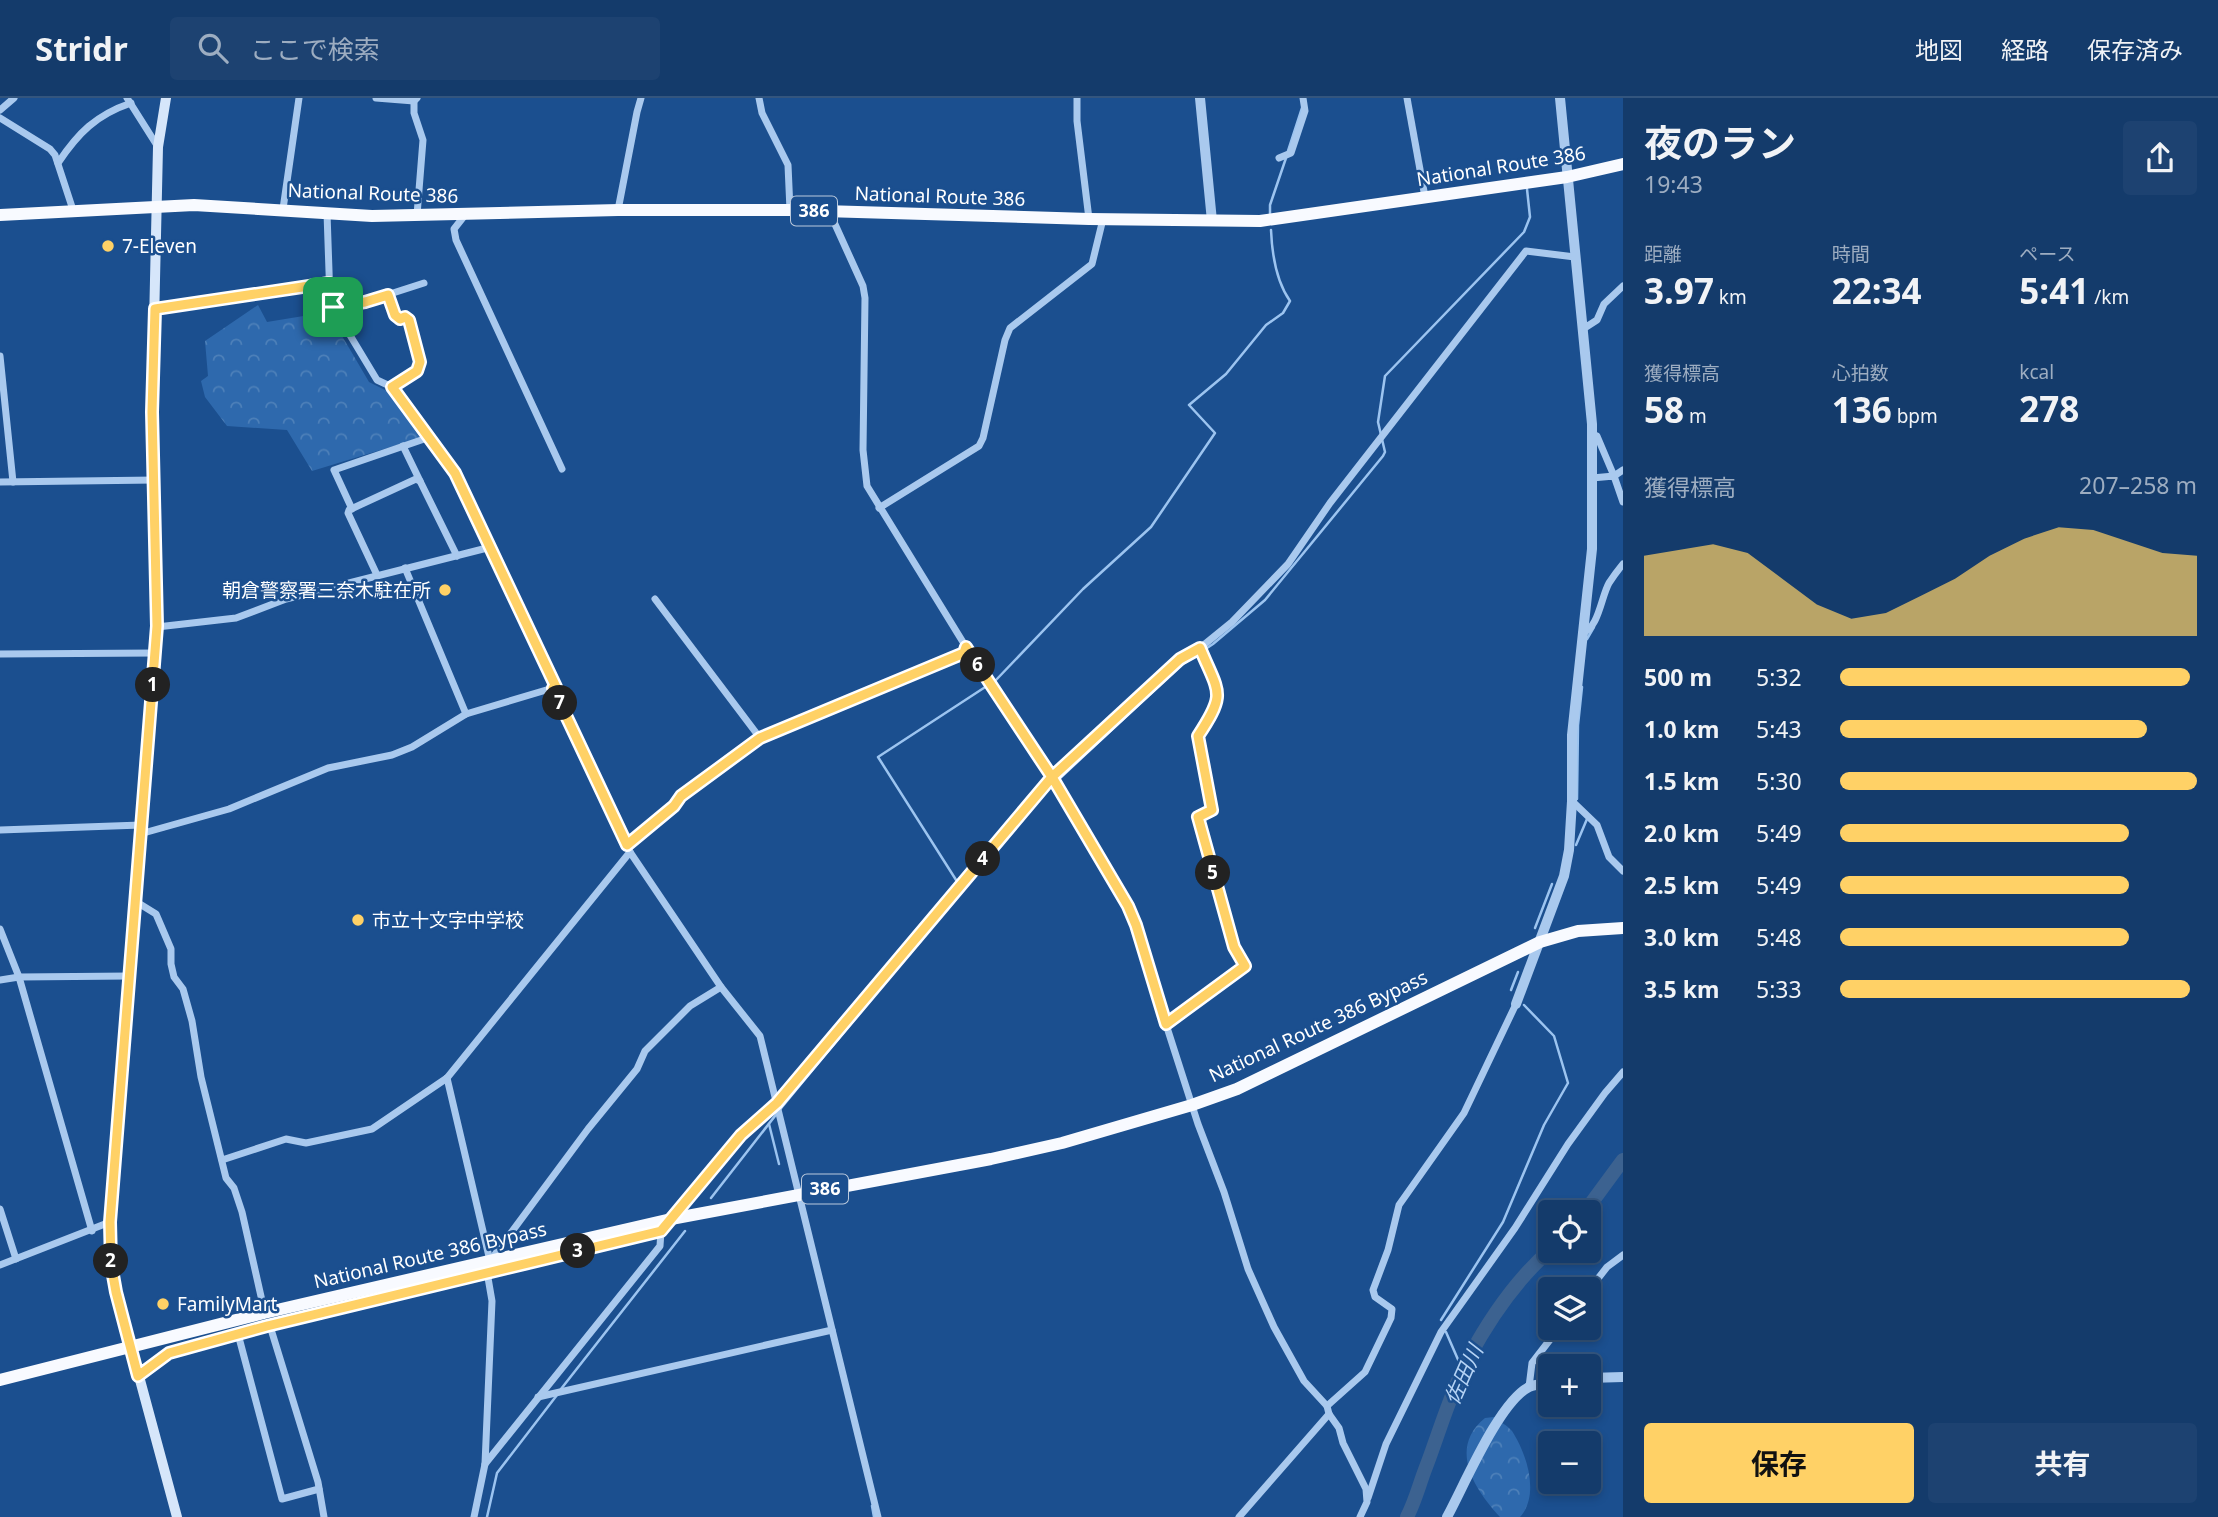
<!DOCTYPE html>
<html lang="ja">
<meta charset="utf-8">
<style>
body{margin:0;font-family:"Noto Sans","Noto Sans JP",sans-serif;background:#1d4271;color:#f1f3f6;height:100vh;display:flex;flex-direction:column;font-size:26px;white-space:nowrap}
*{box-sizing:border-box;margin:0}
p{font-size:23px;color:#9dadc1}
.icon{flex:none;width:38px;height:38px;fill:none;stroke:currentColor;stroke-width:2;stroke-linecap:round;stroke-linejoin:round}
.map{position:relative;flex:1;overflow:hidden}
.sheet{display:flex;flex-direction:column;background:#143b6b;width:595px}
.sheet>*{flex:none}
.fabs{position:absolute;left:1538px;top:1102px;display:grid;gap:14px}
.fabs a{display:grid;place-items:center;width:63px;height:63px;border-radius:7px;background:#143b6b;box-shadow:0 4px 10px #0003,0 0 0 2px #33557e;font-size:35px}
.pin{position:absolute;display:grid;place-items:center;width:60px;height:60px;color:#fff;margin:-30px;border-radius:14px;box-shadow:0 4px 10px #0006}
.km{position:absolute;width:35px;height:35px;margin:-18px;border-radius:50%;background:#222;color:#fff;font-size:19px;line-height:35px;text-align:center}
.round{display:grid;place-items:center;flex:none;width:74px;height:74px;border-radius:7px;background:#1d4271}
.summary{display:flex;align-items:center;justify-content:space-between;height:119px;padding:0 21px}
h1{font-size:38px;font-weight:700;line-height:52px}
.figures{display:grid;grid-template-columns:repeat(3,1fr);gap:10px;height:119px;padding:7px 21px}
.figures div{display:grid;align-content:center}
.figures b{font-size:35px;font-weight:700}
.figures small{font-size:19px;font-weight:400}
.figures p{font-size:19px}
.chart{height:196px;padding:14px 21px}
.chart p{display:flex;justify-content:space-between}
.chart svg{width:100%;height:126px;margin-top:7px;fill:#ffd166;opacity:.7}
.action{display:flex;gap:14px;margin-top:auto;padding:14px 21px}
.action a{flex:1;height:80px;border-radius:7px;background:#ffd166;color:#111;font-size:28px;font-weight:700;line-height:80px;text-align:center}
.action a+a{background:#1d4271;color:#f1f3f6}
ul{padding:0 21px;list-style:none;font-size:23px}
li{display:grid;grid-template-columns:112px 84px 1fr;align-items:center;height:52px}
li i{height:18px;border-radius:9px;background:#ffd166}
header{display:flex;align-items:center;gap:42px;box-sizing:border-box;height:98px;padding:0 35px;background:#143b6b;border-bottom:2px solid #33557e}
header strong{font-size:33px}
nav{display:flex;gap:38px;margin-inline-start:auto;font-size:24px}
.search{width:490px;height:63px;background:#1d4271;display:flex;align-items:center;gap:18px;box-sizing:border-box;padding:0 24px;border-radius:7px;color:#9dadc1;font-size:26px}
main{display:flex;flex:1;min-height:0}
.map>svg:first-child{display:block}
</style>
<header>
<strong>Stridr</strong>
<div class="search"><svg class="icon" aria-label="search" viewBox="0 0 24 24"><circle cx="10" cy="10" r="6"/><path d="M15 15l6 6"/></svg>ここで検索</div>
<nav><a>地図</a><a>経路</a><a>保存済み</a></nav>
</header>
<main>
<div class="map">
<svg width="1623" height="1419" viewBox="0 0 1623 1419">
<defs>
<pattern id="forest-crowns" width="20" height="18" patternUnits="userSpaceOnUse" patternTransform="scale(1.75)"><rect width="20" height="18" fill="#2e69ad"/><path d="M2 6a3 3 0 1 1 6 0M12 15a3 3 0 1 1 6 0" fill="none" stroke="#4d80b9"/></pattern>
</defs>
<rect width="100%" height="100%" fill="#1b4f8f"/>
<g fill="url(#forest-crowns)">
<path d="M258,207L267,224L328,214L369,284L389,294L420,340L312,373L287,332L227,328L205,299L201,283L208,278L205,243Z"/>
<path d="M1494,1319C1500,1324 1507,1327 1512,1333C1527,1356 1540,1397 1520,1419H1500C1474,1391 1448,1350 1485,1320Z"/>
</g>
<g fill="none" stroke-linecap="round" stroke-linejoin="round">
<g stroke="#9cc4f0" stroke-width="2.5">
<path d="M1288,53L1302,10"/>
<path d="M1270,117V107L1286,60"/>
<path d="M1587,541L1594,529"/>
<path d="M1057,683L1180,568L1213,546L1265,502L1383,358L1385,354L1378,324L1385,278L1524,134L1530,119L1527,91"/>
<path d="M1577,701L1578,627L1582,589"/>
<path d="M1576,747L1587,721"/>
<path d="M983,767L1051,688"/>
<path d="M958,785L878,659L996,582L1083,491L1151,429L1215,335L1189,307L1226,276L1266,227L1283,215L1290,203C1276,183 1272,156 1271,132"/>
<path d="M1535,830L1552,786"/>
<path d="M1511,892L1518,874"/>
<path d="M769,1026L779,1066"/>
<path d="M711,1100L782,1009L947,809"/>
<path d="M1441,1222L1503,1124L1544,1027L1568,985L1554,938L1524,907"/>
<path d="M1446,1234L1463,1273"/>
<path d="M561,1291L685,1133"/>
<path d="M872,1408L874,1419"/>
<path d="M487,1419L497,1375L557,1297"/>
</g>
<g stroke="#3c6290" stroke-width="14">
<path d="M1584,1115L1623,1062"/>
<path d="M1407,1419C1416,1401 1419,1387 1426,1369C1439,1335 1452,1290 1469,1259C1490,1220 1517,1181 1550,1152"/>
</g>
<g stroke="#a9c9ee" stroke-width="7">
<path d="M127,0L158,49"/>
<path d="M376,0L414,3"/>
<path d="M417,0L414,3V15L423,42L417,117"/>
<path d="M759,0L762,15L788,67L790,112"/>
<path d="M1077,0V23L1089,121"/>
<path d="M1407,0L1425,99"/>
<path d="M0,12L14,0"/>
<path d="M0,20L50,51L55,57L73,112"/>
<path d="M1279,60L1291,55L1305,13L1303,0"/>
<path d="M58,65C78,35 96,17 131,5"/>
<path d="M283,111L299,0"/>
<path d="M618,112L637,14L641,0"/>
<path d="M829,113L863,188L865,200L863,352L867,388L966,549L1052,679L1128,808L1198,1026L1224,1094L1248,1171L1274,1229L1304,1283L1327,1308L1329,1316L1339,1330L1343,1345L1366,1391L1367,1404L1360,1419"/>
<path d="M327,115L330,202L333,209L377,282L392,289L455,375L556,589L553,590L630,754L721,889L760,938L878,1419"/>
<path d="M465,117L454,131L456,142L562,371"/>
<path d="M388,197L395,217L400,221L405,219L409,222L420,264L417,273L392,289"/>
<path d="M333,209L365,204L424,185"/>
<path d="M154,210L329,185"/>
<path d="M1583,231L1597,222L1604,206L1623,188"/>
<path d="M0,258L13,384"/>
<path d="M1592,336L1597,338L1614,378L1623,372"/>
<path d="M403,348L420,383"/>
<path d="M1592,380L1614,378L1623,404"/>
<path d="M0,384L155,382"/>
<path d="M879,410L979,348L983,340L1005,242L1010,230L1092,166L1103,121"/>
<path d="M352,411L334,372L430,339"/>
<path d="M405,470L466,616"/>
<path d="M377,477L348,415L349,412L416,381L420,383L457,458"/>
<path d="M655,501L760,640"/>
<path d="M157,529L236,520L286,501L491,449"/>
<path d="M1582,535C1599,530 1601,499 1609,485C1613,479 1618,472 1623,466"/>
<path d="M0,556L156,555"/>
<path d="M1572,703L1597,727L1609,759L1623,773"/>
<path d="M0,732L141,727"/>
<path d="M140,736L229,711L328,670L392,657L412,649L466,616L553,590"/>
<path d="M627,747L674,708L681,699L760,640L964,555L966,549"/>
<path d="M135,803L156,816L171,851V866L174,879L183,891L192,923L201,979L226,1080L234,1090L242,1114L265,1216"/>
<path d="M0,831L19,879L92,1133"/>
<path d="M0,882L19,879L129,878"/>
<path d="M1166,926L1245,868L1234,849L1198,719L1212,712L1198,638C1227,594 1219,596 1200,550"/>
<path d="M447,980L490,1163"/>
<path d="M222,1062L286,1041L306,1045L372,1031L447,980L630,754"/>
<path d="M0,1111L16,1161"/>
<path d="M0,1167L110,1124"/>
<path d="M1589,1192L1607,1169L1623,1157"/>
<path d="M270,1228L318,1384L324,1419"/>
<path d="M238,1236L282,1401L319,1391"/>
<path d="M138,1278L169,1255L487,1174L661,1133"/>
<path d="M1529,1289L1532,1265L1559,1230"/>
<path d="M538,1299L832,1232"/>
<path d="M1327,1308L1365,1274L1391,1220L1392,1211L1375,1199L1373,1192L1388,1152L1399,1107L1464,1015L1516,906"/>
<path d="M485,1366L660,1148L661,1133L741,1037L777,1005L1052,679L1180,561L1200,550L1232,524L1288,466L1330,405L1526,153L1575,159"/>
<path d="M1368,1400L1386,1346L1441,1234L1515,1130L1568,1046L1605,995L1623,974"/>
<path d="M474,1419L485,1366L492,1203L487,1174L490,1163L588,1031L637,971L645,953L690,908L721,889"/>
<path d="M1239,1419L1329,1316"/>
</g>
<g stroke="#a9c9ee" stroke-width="10">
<path d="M1200,0L1212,123"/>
<path d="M1516,906L1564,778L1569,752L1572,703V637L1592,451V326L1560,0"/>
<path d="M1589,1280L1623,1279"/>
<path d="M1447,1419C1464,1388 1499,1304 1529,1289C1535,1286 1544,1286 1550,1285"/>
</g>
<path stroke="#d6e6fa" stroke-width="10" d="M166,0L158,49L152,314L157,529L110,1124L111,1165L116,1193L177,1419"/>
<g stroke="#f8faff" stroke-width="12">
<path d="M0,117L194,107L372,118L618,112H790L1089,121L1260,123L1567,79L1623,66"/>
<path d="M0,1282L264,1215L671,1121L991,1061L1062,1045L1192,1007L1237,991L1540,844L1578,833L1623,830"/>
</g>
</g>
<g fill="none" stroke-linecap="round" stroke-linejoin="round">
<defs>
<path id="route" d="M333,209L329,185L155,211L152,314L157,528L110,1124L111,1166L116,1194L138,1278L169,1255L267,1228L661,1133L741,1037L777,1005L1052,679L1128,808L1136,827L1166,926L1245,868L1234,849L1198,719L1212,712L1198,638C1227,594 1219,596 1200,550L1180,561L1052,679L966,549L964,555L760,640L681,698L674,708L627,747L553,590L556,589L455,375L392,289L417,273L420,264L409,222L405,219L400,221L395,217L388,197L365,204L333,209"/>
</defs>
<use href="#route" stroke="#fff" stroke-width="14"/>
<use href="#route" stroke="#ffd166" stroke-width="9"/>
</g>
<g fill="#ffd166" stroke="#1b4f8f" stroke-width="2.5">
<circle cx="108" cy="148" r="7"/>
<circle cx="445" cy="492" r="7"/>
<circle cx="358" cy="822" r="7"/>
<circle cx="163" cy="1206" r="7"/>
</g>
<g text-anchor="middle" stroke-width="5" stroke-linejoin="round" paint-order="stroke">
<g fill="#1b4f8f" stroke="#bbcadd" stroke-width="2">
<rect x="791" y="98.5" width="46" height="29" rx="5"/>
<rect x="802" y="1076.5" width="46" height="29" rx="5"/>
</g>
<g font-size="18" font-weight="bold" fill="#fff">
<text x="814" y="119">386</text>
<text x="825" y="1097">386</text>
</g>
<g font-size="19" fill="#fff" stroke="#1b4f8f">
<text transform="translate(1501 68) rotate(-9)" y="7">National Route 386</text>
<text transform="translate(373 95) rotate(2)" y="7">National Route 386</text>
<text transform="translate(940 98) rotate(2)" y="7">National Route 386</text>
<text transform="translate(1318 928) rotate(-25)" y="7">National Route 386 Bypass</text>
<text transform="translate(430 1157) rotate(-13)" y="7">National Route 386 Bypass</text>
</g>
<g font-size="19" fill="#fff" stroke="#1b4f8f" text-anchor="start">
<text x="122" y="155">7-Eleven</text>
<text x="431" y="499" text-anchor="end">朝倉警察署三奈木駐在所</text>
<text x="372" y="829">市立十文字中学校</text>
<text x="177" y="1213">FamilyMart</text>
</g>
<g font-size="21" font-style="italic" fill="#b5d3f5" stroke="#1b4f8f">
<text transform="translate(1464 1277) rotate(-66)" y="7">佐田川</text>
</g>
</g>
</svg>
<div class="fabs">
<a><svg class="icon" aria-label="locate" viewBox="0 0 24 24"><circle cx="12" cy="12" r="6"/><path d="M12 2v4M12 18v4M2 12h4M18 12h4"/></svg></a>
<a><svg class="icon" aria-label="layers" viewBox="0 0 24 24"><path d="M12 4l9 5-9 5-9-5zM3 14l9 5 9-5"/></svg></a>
<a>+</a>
<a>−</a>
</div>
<div class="pin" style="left:333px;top:209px;background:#1e9e55"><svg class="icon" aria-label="arrive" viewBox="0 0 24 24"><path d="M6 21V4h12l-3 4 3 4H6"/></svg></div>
<b class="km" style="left:153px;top:587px">1</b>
<b class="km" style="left:111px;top:1163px">2</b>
<b class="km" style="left:578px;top:1153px">3</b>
<b class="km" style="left:983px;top:761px">4</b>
<b class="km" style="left:1213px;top:775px">5</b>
<b class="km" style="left:978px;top:567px">6</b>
<b class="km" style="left:560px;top:605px">7</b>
</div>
<section class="sheet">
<div class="summary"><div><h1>夜のラン</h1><p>19:43</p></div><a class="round"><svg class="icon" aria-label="share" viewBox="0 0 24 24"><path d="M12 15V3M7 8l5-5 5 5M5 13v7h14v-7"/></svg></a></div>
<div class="figures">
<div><p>距離</p><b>3.97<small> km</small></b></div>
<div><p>時間</p><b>22:34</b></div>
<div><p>ペース</p><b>5:41<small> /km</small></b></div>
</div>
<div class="figures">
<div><p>獲得標高</p><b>58<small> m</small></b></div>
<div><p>心拍数</p><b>136<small> bpm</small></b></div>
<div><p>kcal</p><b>278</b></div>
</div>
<div class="chart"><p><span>獲得標高</span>207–258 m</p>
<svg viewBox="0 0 160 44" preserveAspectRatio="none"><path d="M0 44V16L10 14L20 12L30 15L40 24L50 33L60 38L70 36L80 30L90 24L100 16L110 10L120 6L130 7L140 11L150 15L160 16V44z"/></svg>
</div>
<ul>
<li><b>500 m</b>5:32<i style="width:98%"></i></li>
<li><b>1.0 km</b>5:43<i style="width:86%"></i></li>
<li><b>1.5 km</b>5:30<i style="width:100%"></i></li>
<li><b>2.0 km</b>5:49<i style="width:81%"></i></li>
<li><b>2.5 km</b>5:49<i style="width:81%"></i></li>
<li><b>3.0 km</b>5:48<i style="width:81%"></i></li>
<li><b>3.5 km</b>5:33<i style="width:98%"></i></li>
</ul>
<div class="action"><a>保存</a><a>共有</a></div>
</section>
</main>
